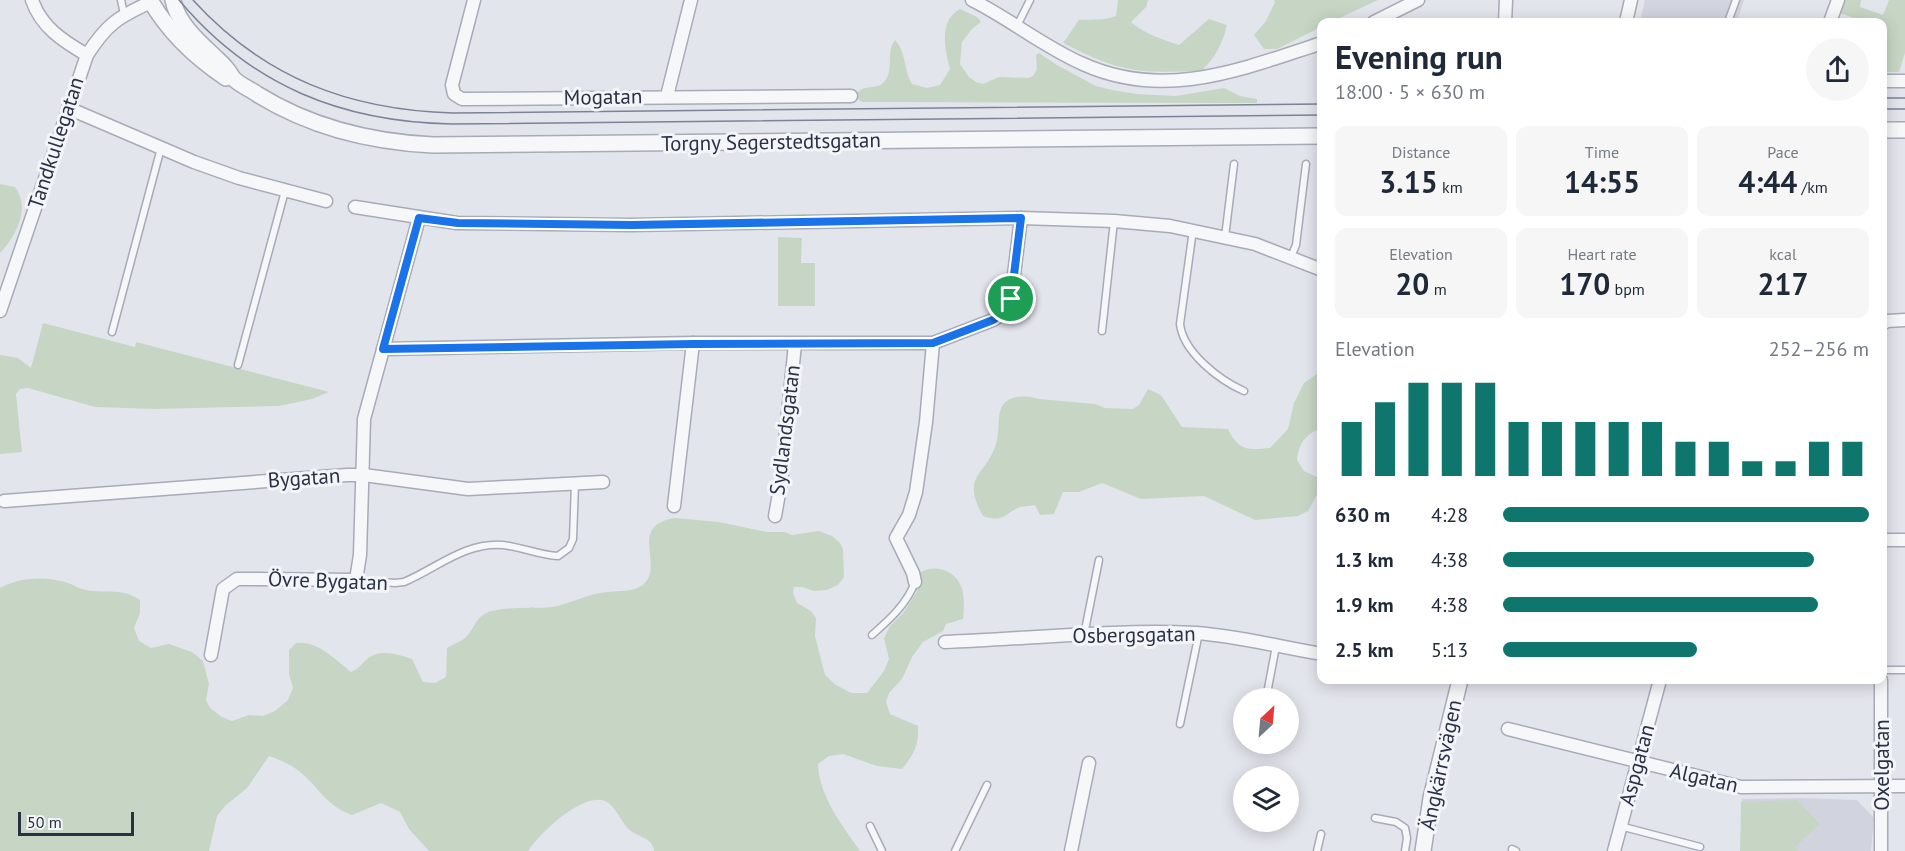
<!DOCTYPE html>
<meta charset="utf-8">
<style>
body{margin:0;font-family:"PT Sans",sans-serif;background:#f6f6f7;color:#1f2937;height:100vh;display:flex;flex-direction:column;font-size:22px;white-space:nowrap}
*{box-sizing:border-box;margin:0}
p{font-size:20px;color:#747a83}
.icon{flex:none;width:33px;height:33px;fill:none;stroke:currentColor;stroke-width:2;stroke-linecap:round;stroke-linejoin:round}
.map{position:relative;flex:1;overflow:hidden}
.drawer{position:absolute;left:1317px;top:18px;width:570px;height:666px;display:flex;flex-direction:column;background:#fff;border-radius:12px;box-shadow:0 3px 15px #0003}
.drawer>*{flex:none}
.needle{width:39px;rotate:26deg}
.controls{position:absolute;left:1233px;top:688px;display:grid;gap:12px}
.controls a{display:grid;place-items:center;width:66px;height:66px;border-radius:50%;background:#fff;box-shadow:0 3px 15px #0003;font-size:30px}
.scale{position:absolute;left:18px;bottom:15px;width:116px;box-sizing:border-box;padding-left:6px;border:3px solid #2a3145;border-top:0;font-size:16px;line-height:21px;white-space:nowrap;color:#2a3145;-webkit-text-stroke:4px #f3f5f9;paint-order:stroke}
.pin{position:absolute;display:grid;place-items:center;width:51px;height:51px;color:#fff;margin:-26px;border:3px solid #fff;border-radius:50%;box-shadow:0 2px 6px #0007}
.round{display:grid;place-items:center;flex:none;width:63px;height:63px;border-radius:32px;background:#f6f6f7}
.head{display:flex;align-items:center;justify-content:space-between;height:102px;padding:0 18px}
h1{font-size:33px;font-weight:800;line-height:45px}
.metrics{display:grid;grid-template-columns:repeat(3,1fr);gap:9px;height:102px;padding:6px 18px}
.metrics div{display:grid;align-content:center;border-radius:12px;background:#f6f6f7;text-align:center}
.metrics b{font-size:30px;font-weight:800}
.metrics small{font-size:16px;font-weight:400}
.metrics p{font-size:16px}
.chart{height:168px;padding:12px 18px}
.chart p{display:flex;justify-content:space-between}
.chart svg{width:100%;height:108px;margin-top:6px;stroke:#0f766e;stroke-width:6}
ul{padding:0 18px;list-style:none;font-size:20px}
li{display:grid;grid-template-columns:96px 72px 1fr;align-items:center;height:45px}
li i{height:15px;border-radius:8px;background:#0f766e}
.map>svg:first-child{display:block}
</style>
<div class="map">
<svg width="1905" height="851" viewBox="0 0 1905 851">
<rect width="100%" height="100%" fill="#e3e5ec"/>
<g fill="#d1d4de">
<path d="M1645,0H1744L1737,22H1640Z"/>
<path d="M1801,798L1857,800L1874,818L1871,851H1741L1742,799Z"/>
</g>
<g fill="#c7d6c4">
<path d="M1118,0H1148L1146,7L1131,22C1145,34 1161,39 1179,45L1209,19L1227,25C1223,42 1215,59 1201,71C1176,71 1149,74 1125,68C1103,63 1083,53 1063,43L1079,20C1092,19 1103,21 1116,16Z"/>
<path d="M1274,0H1378L1331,22H1322L1321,27L1277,49H1264L1254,35L1266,21L1275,2Z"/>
<path d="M1845,0H1861L1860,7L1883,15L1889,0H1905V53L1899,72H1883L1882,22H1859V20L1840,13Z"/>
<path d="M960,9L977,17L981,22L972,29L962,42L960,64L969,77L976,82L983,84L999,77L1028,78L1033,76L1037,69L1036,55L1039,53L1057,65L1096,86L1112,90L1137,94L1176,96L1224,88L1240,96L1257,99V103L862,102L858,99L857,93C865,84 877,90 884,82C895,71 885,51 895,40C906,51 904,71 912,84L927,88L940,85L950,69C945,50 938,21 960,9Z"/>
<path d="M0,184L15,187C31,208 16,236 0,253Z"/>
<path d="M778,237L802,238L801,263H815V306H778Z"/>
<path d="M43,323L135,347L136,342L329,392L312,399L279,406L155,409L95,407L28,388L20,389L16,394L22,452L0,454V355L18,358L31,368Z"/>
<path d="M1321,371V428C1305,435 1299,443 1297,460L1304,471L1319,478L1318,493L1308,511L1298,516L1255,520L1204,496L1141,499L1102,483L1079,492H1063L1054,514L1040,515L1035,505C1031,506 1024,506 1020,507C1003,514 1005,523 983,516C960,475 986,476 996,444C1002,426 992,402 1016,397C1024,396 1031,396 1039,399L1095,404L1105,408L1133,409L1139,405L1148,389L1161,395L1182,427L1228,429C1239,451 1247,450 1270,448L1288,429L1294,403L1304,383Z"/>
<path d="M675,518L719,522L767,532H785L792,535L819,531L832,536L840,543L843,549L844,577L838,585L827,590L814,591L802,587H794L793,593L797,603L811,611L816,618L815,636L825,675L836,685L851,693H867L884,671L889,659L884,638L890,626L903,613L916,593L921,572C936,564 954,570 961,586C965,596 964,608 963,619L946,624L943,631L923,642L912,657L902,679L889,693L886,702L890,714L918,726C919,746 914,754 902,769L877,766L843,754L829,756L818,764C819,796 842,825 860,851H654C653,838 640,838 631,831C621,824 618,809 607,802C585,789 539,834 528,851H429L409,829L400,812L381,803L352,815C326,806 319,787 299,771C290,764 280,760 269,756L247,788L225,806L217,816L209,851H0V588C20,577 46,576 68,583C74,585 80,589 86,590C108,594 120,587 140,600V613L134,628L139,641L151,648L169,644L192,652L203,661L209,684L206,700L210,708L222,717L232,721L249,715L263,716L275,711L288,700L293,688L289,674V650L296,643C317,640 335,659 351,672C358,669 360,666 366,660C379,648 397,654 412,659L423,682L435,683L446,677L447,648C453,644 463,641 467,636C476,626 476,615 492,611C511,606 532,609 552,607C568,604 584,596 600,593C613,590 631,593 641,586C668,568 625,526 675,518Z"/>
<path d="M1797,800L1820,824L1795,847L1798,851H1740L1741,802Z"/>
</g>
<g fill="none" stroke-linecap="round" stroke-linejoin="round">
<defs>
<g id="service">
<path d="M121,0L124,14"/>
<path d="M1728,22L1736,0"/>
<path d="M1017,26L1030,0"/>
<path d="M1193,230L1180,324C1183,352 1219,380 1244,391"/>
<path d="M1225,237L1234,164"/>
<path d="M1291,257L1296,245L1306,164"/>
<path d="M1102,331L1114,221"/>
<path d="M112,332L161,148"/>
<path d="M238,365L285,191"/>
<path d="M356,580L395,583L404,582C437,568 465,542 503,545C522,547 539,555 558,556L569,548L573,539L575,484"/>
<path d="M872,635C889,620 907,604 915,582"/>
<path d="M1084,635L1099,560"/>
<path d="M1882,670H1905"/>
<path d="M1266,699L1276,646"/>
<path d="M1180,724L1199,633"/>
<path d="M1375,818L1396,822L1405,828L1407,838L1405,851"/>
<path d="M870,826L882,851"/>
<path d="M1620,826L1700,847"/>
<path d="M1512,849L1516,851"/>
<path d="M955,851L987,785"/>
<path d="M1317,851L1321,834"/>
</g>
<g id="minor">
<path d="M32,0C41,27 63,41 87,55"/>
<path d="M474,0L452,85L454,94L462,99L851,96"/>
<path d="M972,0C1010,19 1044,47 1083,64C1165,101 1242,69 1322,43"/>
<path d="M1374,22L1418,0"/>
<path d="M1505,22L1506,0"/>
<path d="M1626,22L1631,0"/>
<path d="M1830,22L1838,0"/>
<path d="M1882,81H1905"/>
<path d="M667,96L691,0"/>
<path d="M68,108L194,162L239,178L326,201"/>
<path d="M355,207L457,223L631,225L1021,218L1114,221L1170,226L1255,244L1322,270"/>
<path d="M0,311L87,55C107,24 118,17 151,2"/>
<path d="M1882,324L1887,321L1905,320"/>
<path d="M383,349L693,343H933L993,320L1005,312L1011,299L1021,218"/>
<path d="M4,501L347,475H364L468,489L603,482"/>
<path d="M674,506L693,343"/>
<path d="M775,516L781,482L795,344"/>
<path d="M1882,540H1905"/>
<path d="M915,582L913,573L896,538L909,515L916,492L926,422L933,343"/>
<path d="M945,642C1028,639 1112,629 1196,633C1238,636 1280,647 1322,654"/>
<path d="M211,655L223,589L237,579H250L356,580L360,555L364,419L419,218"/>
<path d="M1881,680V851"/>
<path d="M1508,729L1741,787L1905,786"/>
<path d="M1071,851L1089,763"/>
<path d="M1614,851L1660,680"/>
</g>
<g id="tertiary">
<path d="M150,0C168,31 196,58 226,78"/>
<path d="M173,0C177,22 197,40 213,55C217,59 222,63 226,68C229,71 231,76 234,79C240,85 250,89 257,94C310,127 371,142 433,145L1322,136"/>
<path d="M1882,130H1905"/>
<path d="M1423,851L1431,798L1460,680"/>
</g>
</defs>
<use href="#service" stroke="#a8abb7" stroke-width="9"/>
<use href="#minor" stroke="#a8abb7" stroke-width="15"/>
<use href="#tertiary" stroke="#a8abb7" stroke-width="18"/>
<use href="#service" stroke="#f6f7f9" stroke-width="6"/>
<use href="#minor" stroke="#f6f7f9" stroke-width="12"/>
<use href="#tertiary" stroke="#f6f7f9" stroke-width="15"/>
<g stroke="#7c8396" stroke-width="1.5">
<path d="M179,0C251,86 342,122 452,124L1322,115"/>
<path d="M193,0C264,78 349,110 453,113L1322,104"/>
<path d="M1882,98H1905"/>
<path d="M1882,109H1905"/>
</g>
</g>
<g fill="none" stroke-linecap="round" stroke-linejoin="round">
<defs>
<path id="route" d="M419,218L458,223L632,225L1021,218L1011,299L1005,312L993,320L933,343L693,344L383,349Z"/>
</defs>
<use href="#route" stroke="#fff" stroke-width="12"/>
<use href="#route" stroke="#1a73e8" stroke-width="8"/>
</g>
<g text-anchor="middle" stroke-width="6" stroke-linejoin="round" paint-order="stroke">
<g font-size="21" fill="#2a3145" stroke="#f3f5f9">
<text transform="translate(603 97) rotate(-1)" y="7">Mogatan</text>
<text transform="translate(771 142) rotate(-1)" y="7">Torgny Segerstedtsgatan</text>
<text transform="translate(56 143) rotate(-72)" y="7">Tandkullegatan</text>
<text transform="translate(785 430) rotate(-83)" y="7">Sydlandsgatan</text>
<text transform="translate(304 478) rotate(-4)" y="7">Bygatan</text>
<text transform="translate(328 581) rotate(2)" y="7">Övre Bygatan</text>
<text transform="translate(1134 635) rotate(-1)" y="7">Osbergsgatan</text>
<text transform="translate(1441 765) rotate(-78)" y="7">Ängkärrsvägen</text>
<text transform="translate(1637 765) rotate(-75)" y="7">Aspgatan</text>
<text transform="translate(1882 765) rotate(-90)" y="7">Oxelgatan</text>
<text transform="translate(1704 778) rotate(13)" y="7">Algatan</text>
</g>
</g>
</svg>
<div class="controls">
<a><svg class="needle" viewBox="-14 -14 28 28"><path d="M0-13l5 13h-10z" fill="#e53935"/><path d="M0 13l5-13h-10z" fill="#747a83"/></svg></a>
<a><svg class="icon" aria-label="layers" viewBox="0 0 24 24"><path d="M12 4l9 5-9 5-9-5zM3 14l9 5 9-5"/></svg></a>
</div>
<div class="scale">50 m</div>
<div class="pin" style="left:1011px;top:299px;background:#1e9e55"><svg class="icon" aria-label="arrive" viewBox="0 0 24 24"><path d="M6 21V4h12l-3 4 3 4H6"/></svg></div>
<section class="drawer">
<div class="head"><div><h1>Evening run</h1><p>18:00 · 5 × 630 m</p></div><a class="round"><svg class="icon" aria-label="share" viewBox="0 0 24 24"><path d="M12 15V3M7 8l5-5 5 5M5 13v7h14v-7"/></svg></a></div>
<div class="metrics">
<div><p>Distance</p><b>3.15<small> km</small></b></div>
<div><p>Time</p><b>14:55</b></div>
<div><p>Pace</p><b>4:44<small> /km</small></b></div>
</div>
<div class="metrics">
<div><p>Elevation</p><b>20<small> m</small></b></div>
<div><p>Heart rate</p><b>170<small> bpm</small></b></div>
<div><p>kcal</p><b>217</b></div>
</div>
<div class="chart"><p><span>Elevation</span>252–256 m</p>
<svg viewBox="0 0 160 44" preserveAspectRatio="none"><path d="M5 44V22M15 44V14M25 44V6M35 44V6M45 44V6M55 44V22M65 44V22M75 44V22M85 44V22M95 44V22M105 44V30M115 44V30M125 44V38M135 44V38M145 44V30M155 44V30"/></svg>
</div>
<ul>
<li><b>630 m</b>4:28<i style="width:100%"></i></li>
<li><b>1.3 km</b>4:38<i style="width:85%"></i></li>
<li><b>1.9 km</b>4:38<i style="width:86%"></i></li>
<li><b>2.5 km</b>5:13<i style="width:53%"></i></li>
</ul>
</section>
</div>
